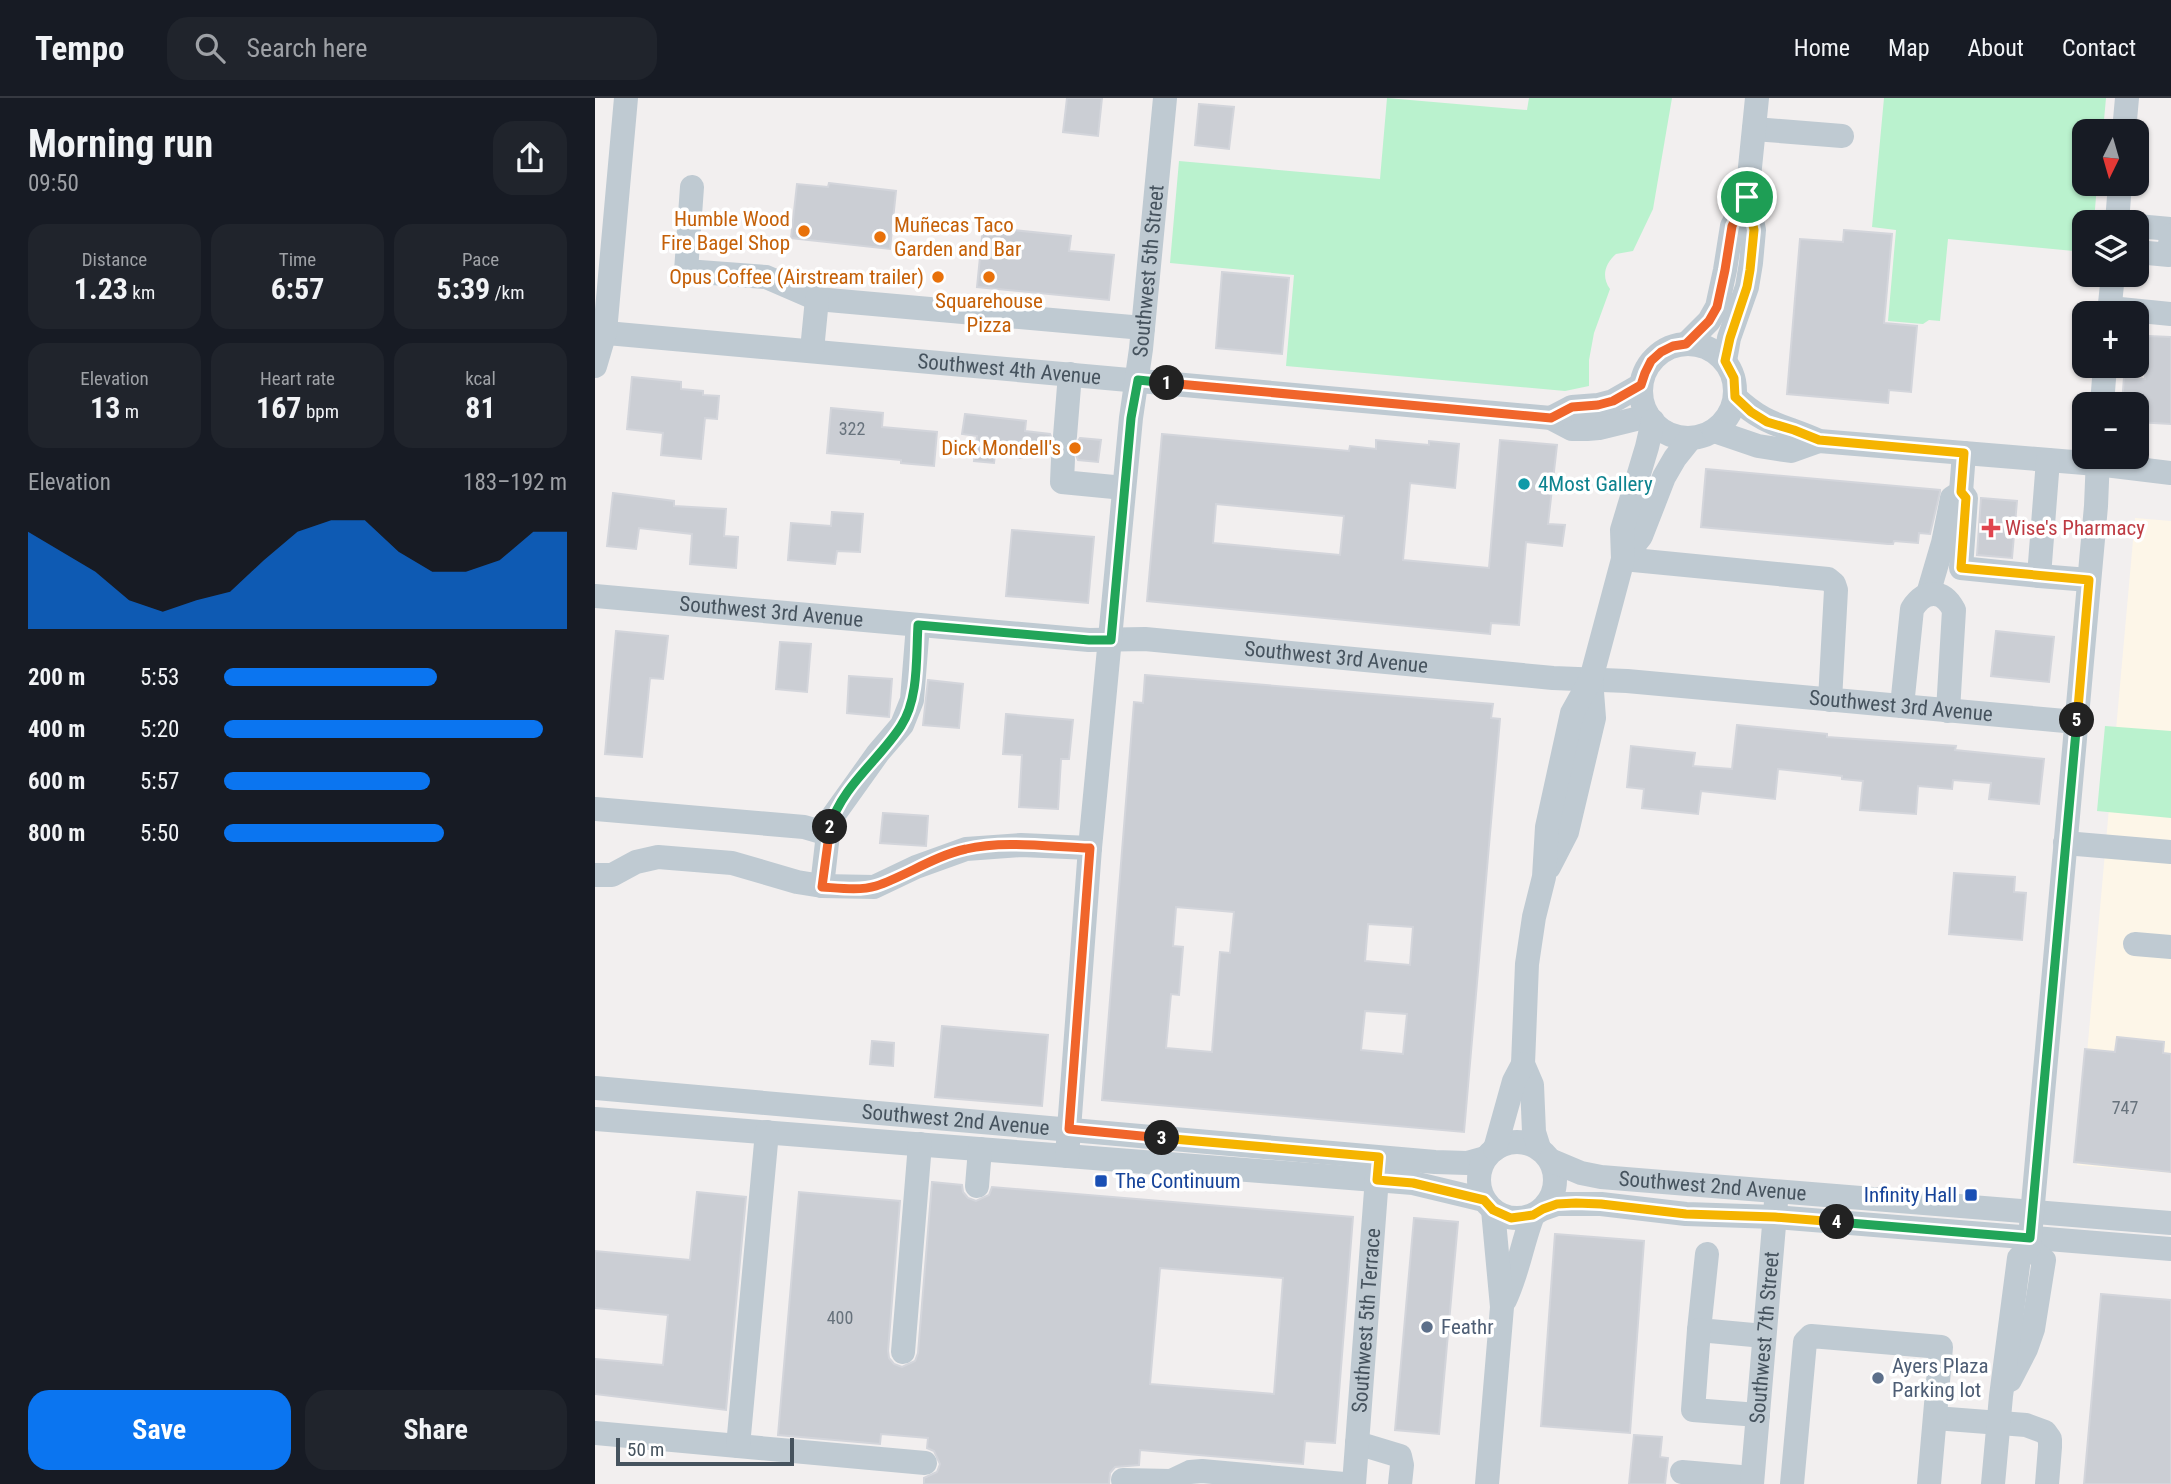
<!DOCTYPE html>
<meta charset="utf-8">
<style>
body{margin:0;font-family:"Roboto Condensed",sans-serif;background:#20242c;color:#f1f3f6;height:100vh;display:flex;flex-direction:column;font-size:26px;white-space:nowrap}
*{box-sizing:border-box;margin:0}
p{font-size:23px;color:#9ea1a6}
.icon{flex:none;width:38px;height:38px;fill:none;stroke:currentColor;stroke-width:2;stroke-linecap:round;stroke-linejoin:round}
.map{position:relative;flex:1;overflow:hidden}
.details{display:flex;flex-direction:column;background:#171b24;width:595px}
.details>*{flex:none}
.needle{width:46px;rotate:185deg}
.controls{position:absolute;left:1477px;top:21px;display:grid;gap:14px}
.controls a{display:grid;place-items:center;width:77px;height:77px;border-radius:14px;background:#171b24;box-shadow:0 2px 5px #0004;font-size:35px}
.scale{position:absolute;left:21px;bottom:18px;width:178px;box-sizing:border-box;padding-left:7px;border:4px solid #46535e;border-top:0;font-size:19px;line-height:24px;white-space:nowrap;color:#46535e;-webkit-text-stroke:5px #fff;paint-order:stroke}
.pin{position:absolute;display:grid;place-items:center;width:60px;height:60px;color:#fff;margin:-30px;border:4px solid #fff;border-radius:50%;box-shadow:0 2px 7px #0007}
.km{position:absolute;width:35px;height:35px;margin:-18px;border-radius:50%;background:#222;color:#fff;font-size:19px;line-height:35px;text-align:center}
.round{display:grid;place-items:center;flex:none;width:74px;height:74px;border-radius:21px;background:#20242c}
.head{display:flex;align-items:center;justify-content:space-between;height:119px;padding:0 28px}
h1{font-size:38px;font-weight:700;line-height:52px}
.metrics{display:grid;grid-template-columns:repeat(3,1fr);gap:10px;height:119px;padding:7px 28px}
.metrics div{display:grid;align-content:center;border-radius:18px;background:#20242c;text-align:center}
.metrics b{font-size:30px;font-weight:700}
.metrics small{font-size:19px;font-weight:400}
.metrics p{font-size:19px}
.chart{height:196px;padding:14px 28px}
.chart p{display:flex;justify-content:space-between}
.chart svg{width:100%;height:126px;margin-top:7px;fill:#0b75f0;opacity:.7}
.cta{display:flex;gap:14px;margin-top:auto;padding:14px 28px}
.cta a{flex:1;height:80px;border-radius:21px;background:#0b75f0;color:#fff;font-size:28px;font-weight:700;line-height:80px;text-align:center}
.cta a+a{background:#20242c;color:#f1f3f6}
ul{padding:0 28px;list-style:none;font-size:23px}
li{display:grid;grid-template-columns:112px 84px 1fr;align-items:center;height:52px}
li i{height:18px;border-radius:9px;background:#0b75f0}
header{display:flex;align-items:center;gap:42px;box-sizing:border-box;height:98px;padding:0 35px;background:#171b24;border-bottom:2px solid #363941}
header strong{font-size:33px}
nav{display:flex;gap:38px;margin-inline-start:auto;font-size:24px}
.search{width:490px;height:63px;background:#20242c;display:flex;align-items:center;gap:18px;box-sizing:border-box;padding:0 24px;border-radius:21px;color:#9ea1a6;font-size:26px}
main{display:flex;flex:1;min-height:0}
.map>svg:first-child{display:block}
</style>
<header>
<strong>Tempo</strong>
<div class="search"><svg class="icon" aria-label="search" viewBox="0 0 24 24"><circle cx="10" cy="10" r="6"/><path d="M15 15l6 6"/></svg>Search here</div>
<nav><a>Home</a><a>Map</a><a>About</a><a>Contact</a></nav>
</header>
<main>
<section class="details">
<div class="head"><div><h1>Morning run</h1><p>09:50</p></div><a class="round"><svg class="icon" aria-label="share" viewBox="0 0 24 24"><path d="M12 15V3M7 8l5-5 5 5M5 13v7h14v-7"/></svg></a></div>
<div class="metrics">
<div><p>Distance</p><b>1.23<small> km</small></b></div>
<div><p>Time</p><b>6:57</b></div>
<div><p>Pace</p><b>5:39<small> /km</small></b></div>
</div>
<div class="metrics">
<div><p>Elevation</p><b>13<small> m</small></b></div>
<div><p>Heart rate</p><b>167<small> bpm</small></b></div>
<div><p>kcal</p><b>81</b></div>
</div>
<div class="chart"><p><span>Elevation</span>183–192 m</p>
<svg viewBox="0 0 160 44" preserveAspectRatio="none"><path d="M0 44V10L10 17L20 24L30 34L40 38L50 34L60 31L70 20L80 10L90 6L100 6L110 17L120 24L130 24L140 20L150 10L160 10V44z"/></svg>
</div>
<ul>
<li><b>200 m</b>5:53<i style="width:62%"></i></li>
<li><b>400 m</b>5:20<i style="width:93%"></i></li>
<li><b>600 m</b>5:57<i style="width:60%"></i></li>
<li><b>800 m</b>5:50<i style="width:64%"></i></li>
</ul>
<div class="cta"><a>Save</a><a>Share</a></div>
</section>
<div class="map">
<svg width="1576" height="1386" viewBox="0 0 1576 1386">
<rect width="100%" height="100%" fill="#f2efef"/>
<path fill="#fdf6e8" d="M1540,420L1576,423V1075L1482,1067Z"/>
<g fill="#baf2ce">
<path d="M792,0L932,12L934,0H1077L1058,111L1038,153L1021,156C1010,166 1006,178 1015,191L999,235L994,262V288L970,293L691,268L699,177L575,165L584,63L785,81Z"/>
<path d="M1289,0H1511L1508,33H1489V86H1502L1499,124H1489V154L1353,141L1345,223L1334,222L1328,226L1293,223L1301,132L1277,129Z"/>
<path d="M1510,628L1576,633V720L1502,713Z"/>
</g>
<g fill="#cbced4" stroke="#d3d5db" stroke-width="2" fill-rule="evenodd">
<path d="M472,0H507L503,38L468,34Z"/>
<path d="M604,6L639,9L634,51L600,47Z"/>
<path d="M234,85L301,93L295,151L196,140L202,86L233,89Z"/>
<path d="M388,129L476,138L474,153L519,157L514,202L382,189Z"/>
<path d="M1249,132L1297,136L1289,225L1322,228L1316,294L1294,292L1293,305L1192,296L1205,141L1248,144Z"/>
<path d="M627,174L694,180L687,256L621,250Z"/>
<path d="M1553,238L1576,239V326L1542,324V306H1527L1529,279L1550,281Z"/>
<path d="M37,279L86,284V291L108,293V297L124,298L122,321L110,320L106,361L66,357L68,335L32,331Z"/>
<path d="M236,310L288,315L287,329L342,334L339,368L306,365V362L232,355Z"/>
<path d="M370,316L431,323L430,333L455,336L460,349L454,359L428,356L427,360L400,357L399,365L379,363L382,338L367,336Z"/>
<path d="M567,336L754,353L755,348L781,351V342L834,347V343L864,346L860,390L815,385L808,462L894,470L905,342L962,347L953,426L970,427L967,448L931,444L924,527L896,525L895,536L552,503ZM621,406L749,418L745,457L618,445Z"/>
<path d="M485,340L506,342L503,364L483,362L478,350Z"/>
<path d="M1111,371L1345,392V394L1335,436L1324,435L1323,445L1299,443L1298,446H1293L1106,429Z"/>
<path d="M18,395L79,403V408L131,411L129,438L143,439L141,470L95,466L97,436L44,430L41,451L12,448Z"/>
<path d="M1386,400L1422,403L1417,460L1382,457Z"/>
<path d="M237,414L268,416L265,454L242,453L240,466L193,462L196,425L236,428Z"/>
<path d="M417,432L499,439L493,505L411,498Z"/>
<path d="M21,533L73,538L68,581L55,580L47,659L10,656Z"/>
<path d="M1401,533L1459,539L1454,584L1396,578Z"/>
<path d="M185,544L216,546L212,594L181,591Z"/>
<path d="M550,577L898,606L896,620L905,621L869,1034L507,1002L539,604L548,605ZM581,809L639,814L635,855L625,854L617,954L571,950L576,896L584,897L588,849L578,848ZM773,826L818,829L815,867L770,863ZM770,913L812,916L808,956L766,952Z"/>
<path d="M254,578L297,581L294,619L252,615Z"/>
<path d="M333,582L368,586L364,630L328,627Z"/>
<path d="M411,616L478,622L474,661H466L463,711L424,709L427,657L408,656Z"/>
<path d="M1142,627L1232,636V639L1361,648L1360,652L1449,661L1444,706L1394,701L1396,685L1358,682L1357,691L1323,688L1321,716L1265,712L1268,683L1247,681V678L1183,671L1180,701L1106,693L1103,716L1047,710L1049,691L1032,689L1036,648L1100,655L1098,668L1137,671Z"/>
<path d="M288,715L333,718L331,748L285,745Z"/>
<path d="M1359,775L1420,779L1419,794L1431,795L1427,842L1354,836Z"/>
<path d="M347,928L453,937L447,1008L340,999Z"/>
<path d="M1522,939L1569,944L1568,955L1576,956V1074L1479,1064L1490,951L1520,954Z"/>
<path d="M277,943L299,945L298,968L275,966Z"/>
<path d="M337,1084L367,1087L368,1094L373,1100L381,1103L394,1097L397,1089L758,1119L740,1345L710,1343L708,1366L545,1352L544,1367L520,1369L515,1375L514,1386H329V1380L342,1374L345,1366L339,1353L332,1350L333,1340L286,1336L285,1346L183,1337L204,1094L305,1103L293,1253L294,1260L299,1266L307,1269L320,1263L323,1255ZM565,1170L688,1180L679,1296L555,1286Z"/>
<path d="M102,1094L151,1099L131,1312L0,1296V1261L68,1267L73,1217L0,1210V1153L95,1162Z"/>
<path d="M819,1120L863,1124L844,1336L800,1332Z"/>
<path d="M960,1136L1049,1143L1035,1335L946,1328Z"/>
<path d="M1506,1196L1576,1202V1386H1489Z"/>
<path d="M1039,1337L1067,1339L1065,1359L1073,1360L1070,1386H1034Z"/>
</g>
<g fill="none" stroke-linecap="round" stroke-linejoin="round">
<g stroke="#bfcad2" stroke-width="24">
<path d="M1159,31L1247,38"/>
<path d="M1529,33L1532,0"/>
<path d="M97,89L91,173L171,179L222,201L548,230"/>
<path d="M1522,124L1525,86"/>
<path d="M1542,128L1576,131"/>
<path d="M1542,154L1574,157L1576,137"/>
<path d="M1515,210L1576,216"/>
<path d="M1514,215L1518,177"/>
<path id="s1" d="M0,234L956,320L977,331H992L1004,330L1053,318"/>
<circle cx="1093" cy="293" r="47"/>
<path d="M1091,246L1114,223L1122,209L1130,172L1137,128L1152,99"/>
<path d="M217,252L222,201"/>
<path d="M1130,263L1134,240L1152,189L1156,165L1159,132L1152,99L1162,0"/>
<path d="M0,268L10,234L31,0"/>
<path d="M1140,299C1170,328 1189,327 1224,343L1502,366L1576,375"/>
<path d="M1507,306L1510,268"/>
<path d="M956,320L977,309L1003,307L1018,303L1046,287"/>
<path d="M1119,333L1163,348L1196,353L1224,343"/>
<path d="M470,338L475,276"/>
<path d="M468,361L467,384L529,390"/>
<path d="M1453,362L1444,478L1494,482"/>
<path d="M1366,394L1371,400L1366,470L1444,478"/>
<path d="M1028,461L1233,481L1239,486L1241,492L1235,602"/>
<path d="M1028,461L1046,438L1069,379L1080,360L1096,340"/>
<path d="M1333,496L1348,445L1357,400L1366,394L1369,355"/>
<path id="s2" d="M0,498L494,542L550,541L958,580L1032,583L1481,624"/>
<path d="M1307,608L1317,511C1330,491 1348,491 1359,512L1353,613"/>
<path d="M0,711L209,729L233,736"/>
<path d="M1470,745L1576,754"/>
<path d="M954,769L972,734L999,620L996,581"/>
<path d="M0,777H17L41,764L63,759L137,765L202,784L227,788L279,789L321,769L371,751L426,747L495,750"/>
<path d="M227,788L233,736L238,718L283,655L307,627L317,602L323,527"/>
<path d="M1540,846L1576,849"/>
<path id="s3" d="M0,990L840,1064L872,1065L890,1060"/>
<path d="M0,1021L818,1085L889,1102"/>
<circle cx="922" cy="1082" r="38"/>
<path d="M944,1050L939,1034L937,987L928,966L932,866L939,819L949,779L952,729L977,615L996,581L1028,461L1027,432L1052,349L1058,323"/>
<path d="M900,1051L919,983L928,966"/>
<path id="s4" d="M472,1058L495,750L536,320L546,251L570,0"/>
<path id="s5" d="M955,1062L986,1075L1006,1079L1576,1125"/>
<path d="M382,1088L385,1051"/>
<path d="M948,1111L962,1106H1006L1091,1116L1180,1119L1576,1151"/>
<path d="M1112,1156L1104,1232L1169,1238"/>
<path d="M910,1202C923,1175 927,1145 938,1117"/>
<path d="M1104,1232L1098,1312L1163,1317"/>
<path d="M308,1254L325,1046"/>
<path d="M1415,1282L1431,1251L1438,1231L1449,1162L1434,1150"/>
<path d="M1340,1320L1431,1327L1450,1334L1455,1341V1349L1452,1386"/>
<path d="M0,1335L330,1365"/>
<path d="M762,1345L805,1358L807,1367L805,1386"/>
<path d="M143,1348L172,1034"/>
<path d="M1087,1374L1157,1380"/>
<path d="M528,1382L576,1383"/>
<path d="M575,1386L576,1383L595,1374L607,1373L749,1386"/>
<path id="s6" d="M759,1386L783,1066"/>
<path d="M892,1386L907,1209L898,1112"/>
<path id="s7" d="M1157,1386L1181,1104"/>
<path d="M1197,1386L1210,1244L1216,1238L1346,1249L1334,1386"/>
<path d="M1398,1386L1406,1298L1424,1160L1434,1150L1501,408L1503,359"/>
</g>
</g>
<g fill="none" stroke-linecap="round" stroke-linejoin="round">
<defs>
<path id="split-1" d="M572,285L956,320L977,309L1003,307L1018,303L1046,287L1050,275L1056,263L1066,254L1078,248L1091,246L1114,223L1122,209L1130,172L1137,128L1152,99"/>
<path id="split-2" d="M235,729C246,689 285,661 306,628C324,601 321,558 323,527L494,542H516L536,320L543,282L572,285"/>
<path id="split-3" d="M235,729L227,789C243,790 265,793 281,788C311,778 339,758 371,751C408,742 457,749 495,750L474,1031L567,1040"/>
<path id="split-4" d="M567,1040L784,1059L782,1082L818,1085L889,1102L898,1112L916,1120L938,1117L948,1111L962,1106L981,1105L1006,1106L1091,1116L1180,1119L1242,1124"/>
<path id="split-5" d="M1242,1124L1435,1140L1482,622"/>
<path id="split-6" d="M1152,99L1159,132L1155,172L1152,189L1135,240L1130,263L1139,280L1140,299L1156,314L1172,324L1199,332L1224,342L1369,355L1366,394L1371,400L1366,470L1494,482L1482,622"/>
</defs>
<use href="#split-1" stroke="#fff" stroke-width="14"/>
<use href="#split-2" stroke="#fff" stroke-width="14"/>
<use href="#split-3" stroke="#fff" stroke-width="14"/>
<use href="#split-4" stroke="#fff" stroke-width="14"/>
<use href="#split-5" stroke="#fff" stroke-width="14"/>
<use href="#split-6" stroke="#fff" stroke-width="14"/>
<use href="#split-1" stroke="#f0652b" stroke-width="9"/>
<use href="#split-2" stroke="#22a559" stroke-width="9"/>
<use href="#split-3" stroke="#f0652b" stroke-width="9"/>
<use href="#split-4" stroke="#f5b400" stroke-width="9"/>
<use href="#split-5" stroke="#22a559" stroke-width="9"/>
<use href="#split-6" stroke="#f5b400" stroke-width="9"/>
</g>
<g fill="#e8710a" stroke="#fff" stroke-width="2.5">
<circle cx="209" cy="133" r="7"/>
<circle cx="285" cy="139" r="7"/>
<circle cx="343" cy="179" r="7"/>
<circle cx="394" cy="179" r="7"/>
<circle cx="480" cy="350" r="7"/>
</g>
<circle fill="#0f9aa8" stroke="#fff" stroke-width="2.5" cx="929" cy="386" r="7"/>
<path fill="#e0444e" stroke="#fff" stroke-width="2.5" d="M1392.5 419.5h7v7h7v7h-7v7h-7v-7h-7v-7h7z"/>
<g fill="#1a4fb4" stroke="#fff" stroke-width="2.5">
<rect x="499" y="1076" width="14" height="14" rx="3.5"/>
<rect x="1369" y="1090" width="14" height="14" rx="3.5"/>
</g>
<g fill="#5c6f8a" stroke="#fff" stroke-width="2.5">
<circle cx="832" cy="1229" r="7"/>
<circle cx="1283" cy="1280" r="7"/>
</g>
<g text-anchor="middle" stroke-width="7" stroke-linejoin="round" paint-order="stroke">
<g font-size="18" fill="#67727c">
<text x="257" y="337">322</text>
<text x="1530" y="1016">747</text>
<text x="245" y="1226">400</text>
</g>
<g font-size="21" fill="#c56008" stroke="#fff" text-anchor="end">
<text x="195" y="128">Humble Wood<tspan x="195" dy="24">Fire Bagel Shop</tspan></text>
<text x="299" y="134" text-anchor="start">Muñecas Taco<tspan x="299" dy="24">Garden and Bar</tspan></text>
<text x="329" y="186">Opus Coffee (Airstream trailer)</text>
<text x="394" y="210" text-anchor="middle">Squarehouse<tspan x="394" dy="24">Pizza</tspan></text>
<text x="466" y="357">Dick Mondell's</text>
</g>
<g font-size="21" fill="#46535e" stroke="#fff">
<text dy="7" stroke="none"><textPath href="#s4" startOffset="889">Southwest 5th Street</textPath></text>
<text dy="7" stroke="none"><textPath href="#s1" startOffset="416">Southwest 4th Avenue</textPath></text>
<text dy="7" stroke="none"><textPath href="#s2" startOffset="177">Southwest 3rd Avenue</textPath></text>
<text dy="7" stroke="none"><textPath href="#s2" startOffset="744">Southwest 3rd Avenue</textPath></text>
<text dy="7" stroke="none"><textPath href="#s2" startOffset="1311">Southwest 3rd Avenue</textPath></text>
<text dy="7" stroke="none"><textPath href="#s3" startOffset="362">Southwest 2nd Avenue</textPath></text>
<text dy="7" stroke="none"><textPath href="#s5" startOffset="166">Southwest 2nd Avenue</textPath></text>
<text dy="7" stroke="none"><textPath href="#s6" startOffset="164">Southwest 5th Terrace</textPath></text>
<text dy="7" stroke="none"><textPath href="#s7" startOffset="147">Southwest 7th Street</textPath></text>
</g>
<g font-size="21" fill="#0d838f" stroke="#fff" text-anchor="start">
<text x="943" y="393">4Most Gallery</text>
</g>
<g font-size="21" fill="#be3a42" stroke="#fff" text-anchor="start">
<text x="1410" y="437">Wise's Pharmacy</text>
</g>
<g font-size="21" fill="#164399" stroke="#fff" text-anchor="start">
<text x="520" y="1090">The Continuum</text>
<text x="1362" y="1104" text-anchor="end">Infinity Hall</text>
</g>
<g font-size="21" fill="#4e5e75" stroke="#fff" text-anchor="start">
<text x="846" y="1236">Feathr</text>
<text x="1297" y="1275">Ayers Plaza<tspan x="1297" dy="24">Parking lot</tspan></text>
</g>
</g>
</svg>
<div class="controls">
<a><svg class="needle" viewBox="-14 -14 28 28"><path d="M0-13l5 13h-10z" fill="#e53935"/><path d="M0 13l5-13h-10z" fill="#9ea1a6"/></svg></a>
<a><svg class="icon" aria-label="layers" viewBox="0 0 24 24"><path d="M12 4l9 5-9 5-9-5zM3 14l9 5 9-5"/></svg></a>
<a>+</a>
<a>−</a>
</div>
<div class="scale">50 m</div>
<div class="pin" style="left:1152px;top:99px;background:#1e9e55"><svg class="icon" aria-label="arrive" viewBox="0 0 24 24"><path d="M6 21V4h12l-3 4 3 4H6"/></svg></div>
<b class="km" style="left:572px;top:285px">1</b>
<b class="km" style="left:235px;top:729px">2</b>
<b class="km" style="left:567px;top:1040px">3</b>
<b class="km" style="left:1242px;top:1124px">4</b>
<b class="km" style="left:1482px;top:622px">5</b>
</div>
</main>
